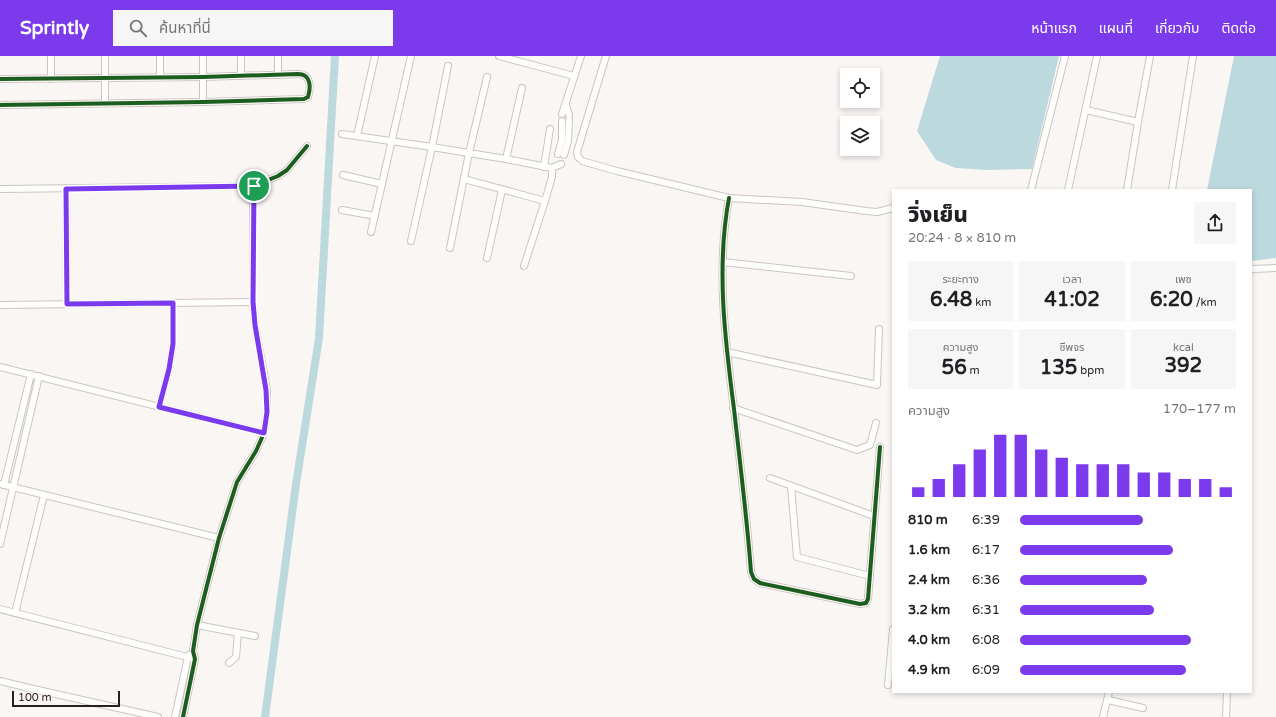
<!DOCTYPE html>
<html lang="th">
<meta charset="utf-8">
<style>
body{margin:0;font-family:"Varela Round","Noto Sans Thai",sans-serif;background:#f6f6f6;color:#202124;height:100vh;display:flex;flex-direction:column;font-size:15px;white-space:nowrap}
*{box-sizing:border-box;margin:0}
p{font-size:13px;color:#757577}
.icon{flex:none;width:22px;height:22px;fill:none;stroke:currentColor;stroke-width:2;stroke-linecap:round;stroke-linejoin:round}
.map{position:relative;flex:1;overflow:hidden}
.side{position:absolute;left:892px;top:133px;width:360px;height:504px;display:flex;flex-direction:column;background:#fff;border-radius:0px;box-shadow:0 2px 6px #0003}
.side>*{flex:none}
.tools{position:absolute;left:840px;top:12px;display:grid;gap:8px}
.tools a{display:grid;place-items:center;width:40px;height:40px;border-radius:0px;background:#fff;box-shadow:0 2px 6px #0003;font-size:20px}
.scale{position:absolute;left:12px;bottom:10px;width:108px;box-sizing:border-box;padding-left:4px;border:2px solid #28201d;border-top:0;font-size:11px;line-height:14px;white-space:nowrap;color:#28201d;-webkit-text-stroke:3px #fdf5f1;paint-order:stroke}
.pin{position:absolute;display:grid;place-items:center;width:34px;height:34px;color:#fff;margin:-17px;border:2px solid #fff;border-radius:50%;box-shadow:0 1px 4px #0007}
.round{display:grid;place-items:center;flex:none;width:42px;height:42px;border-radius:0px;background:#f6f6f6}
.head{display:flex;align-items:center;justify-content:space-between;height:68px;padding:0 16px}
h1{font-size:22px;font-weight:800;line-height:30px}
.figures{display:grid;grid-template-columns:repeat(3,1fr);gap:6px;height:68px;padding:4px 16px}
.figures div{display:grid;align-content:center;border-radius:0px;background:#f6f6f6;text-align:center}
.figures b{font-size:20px;font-weight:800}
.figures small{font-size:11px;font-weight:400}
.figures p{font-size:11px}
.chart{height:112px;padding:8px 16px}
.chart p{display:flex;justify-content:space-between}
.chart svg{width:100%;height:72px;margin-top:4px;stroke:#7c3aed;stroke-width:6}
ul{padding:0 16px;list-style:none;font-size:13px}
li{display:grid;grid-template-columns:64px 48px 1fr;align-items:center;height:30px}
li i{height:10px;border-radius:5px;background:#7c3aed}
header{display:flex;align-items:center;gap:24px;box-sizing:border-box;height:56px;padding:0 20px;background:#7c3aed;color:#fff}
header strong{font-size:19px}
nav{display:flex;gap:22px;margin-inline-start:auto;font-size:14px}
.search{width:280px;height:36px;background:#f6f6f6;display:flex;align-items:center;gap:10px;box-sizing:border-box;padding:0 14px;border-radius:0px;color:#757577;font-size:15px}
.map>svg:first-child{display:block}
</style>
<header>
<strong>Sprintly</strong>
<div class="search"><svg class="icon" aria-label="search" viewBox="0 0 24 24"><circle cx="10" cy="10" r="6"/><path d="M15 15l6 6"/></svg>ค้นหาที่นี่</div>
<nav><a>หน้าแรก</a><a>แผนที่</a><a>เกี่ยวกับ</a><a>ติดต่อ</a></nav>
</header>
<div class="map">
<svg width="1276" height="661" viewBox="0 0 1276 661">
<rect width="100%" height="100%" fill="#faf6f4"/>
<g fill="#bcd9de">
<path d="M940,0H1059L1032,113L987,114L956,112L936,104L917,75Z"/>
<path d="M1234,0H1276V202L1251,205V134H1207Z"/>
</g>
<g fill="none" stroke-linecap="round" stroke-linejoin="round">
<path stroke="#bcd9de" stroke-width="8" d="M265,661L296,428L319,282L335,0"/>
<defs>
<g id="street">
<path d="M105,0V47"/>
<path d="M160,0V21"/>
<path d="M203,0V46"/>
<path d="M278,0V19"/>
<path d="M499,0L574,20"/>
<path d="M606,0L577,96L578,101L582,105L617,115L729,142L802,146L866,155L877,156L893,152"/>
<path d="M241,20V0"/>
<path d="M0,23L203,21L298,18C311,18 311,31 308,41L304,43L203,46L0,49"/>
<path d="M51,23V0"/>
<path d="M566,48L569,59"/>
<path d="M1086,54L1138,66"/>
<path d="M562,58L581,0"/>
<path d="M342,78L432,91L506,103L552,112L561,108"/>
<path d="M357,80L375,0"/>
<path d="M558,98L562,84V65"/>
<path d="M564,99L568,85L569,64"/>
<path d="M506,103L522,32"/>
<path d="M544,111L550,73"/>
<path d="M343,119L382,128"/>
<path d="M464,123L545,145"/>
<path d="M0,133L253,130"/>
<path d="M66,133L67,248"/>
<path d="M1031,134L1065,0"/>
<path d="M1068,134L1097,0"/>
<path d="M1127,134L1138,66L1150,0"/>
<path d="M1172,134L1193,0"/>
<path d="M729,142C716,211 725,284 734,353C740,407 747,462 751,516L754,523L760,527L860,548L866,547L868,543L880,391"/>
<path d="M342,154L375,160"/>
<path d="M371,176L411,0"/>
<path d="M411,185L432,91L448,10"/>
<path d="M450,192L469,97L487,21"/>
<path d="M487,202L502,134"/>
<path d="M723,206L851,220"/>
<path d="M524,210L545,145L552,121V112"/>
<path d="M1251,213L1276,212"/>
<path d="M0,249L253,246"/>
<path d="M727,296L877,329L879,273"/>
<path d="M0,311L264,377"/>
<path d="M159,351L169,313L173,288V247"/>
<path d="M733,352L857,394L870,389L876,367"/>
<path d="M770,422L874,460"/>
<path d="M0,428L219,482"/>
<path d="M4,429L31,318"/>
<path d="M791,430L797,501L870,520"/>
<path d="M0,488L39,320"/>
<path d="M0,553L195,603"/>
<path d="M15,557L44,439"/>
<path d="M197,569L255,580"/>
<path d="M229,607L236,601L238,577"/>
<path d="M0,625L29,632L158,661"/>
<path d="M888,629L893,573"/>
<path d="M1108,644L1143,652"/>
<path d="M175,661L188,601L189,599"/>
<path d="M183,661L195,603L193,595L197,569L219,482L237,426L256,395L264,377L267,356V334L255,269L253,246V130L278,120L287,114L307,90"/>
<path d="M1103,661L1109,636"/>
<path d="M1226,661L1227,636"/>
</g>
</defs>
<use href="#street" stroke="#cbc5c2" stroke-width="8"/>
<use href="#street" stroke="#fefefd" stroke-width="6"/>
<defs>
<g id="cycleway">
<path d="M0,23L203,21L298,18C311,18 311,31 308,41L304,43L203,46L0,49"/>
<path d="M729,142C716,211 725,284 734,353C740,407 747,462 751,516L754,523L760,527L860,548L866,547L868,543L880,391"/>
<path d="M183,661L195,603L193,595L197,569L219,482L237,426L256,395L264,377L267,356V334L255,269L253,246V130L278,120L287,114L307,90"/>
</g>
</defs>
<use href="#cycleway" stroke="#fdf5f1" stroke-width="6"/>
<use href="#cycleway" stroke="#1b5e20" stroke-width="4"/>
</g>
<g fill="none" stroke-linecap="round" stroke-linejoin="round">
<defs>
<path id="route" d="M254,130L253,246L255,269L266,334L267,356L264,377L159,351L169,313L173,288V247L67,248L66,133Z"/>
</defs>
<use href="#route" stroke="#fff" stroke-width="8"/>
<use href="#route" stroke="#7c3aed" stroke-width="5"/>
</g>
</svg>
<div class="tools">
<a><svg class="icon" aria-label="locate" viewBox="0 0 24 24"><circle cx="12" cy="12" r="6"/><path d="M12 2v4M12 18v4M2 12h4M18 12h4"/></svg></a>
<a><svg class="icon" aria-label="layers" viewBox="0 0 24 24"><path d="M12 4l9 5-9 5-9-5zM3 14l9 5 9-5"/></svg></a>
</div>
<div class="scale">100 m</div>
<div class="pin" style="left:254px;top:130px;background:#1e9e55"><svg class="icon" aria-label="arrive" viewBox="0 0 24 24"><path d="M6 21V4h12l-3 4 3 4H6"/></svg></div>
<section class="side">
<div class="head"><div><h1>วิ่งเย็น</h1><p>20:24 · 8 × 810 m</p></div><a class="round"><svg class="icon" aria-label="share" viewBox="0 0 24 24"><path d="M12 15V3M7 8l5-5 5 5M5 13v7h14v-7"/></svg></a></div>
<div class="figures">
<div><p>ระยะทาง</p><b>6.48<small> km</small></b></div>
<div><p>เวลา</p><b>41:02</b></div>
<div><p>เพซ</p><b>6:20<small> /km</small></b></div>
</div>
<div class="figures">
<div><p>ความสูง</p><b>56<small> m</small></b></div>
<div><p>ชีพจร</p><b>135<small> bpm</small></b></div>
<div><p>kcal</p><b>392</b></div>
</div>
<div class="chart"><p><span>ความสูง</span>170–177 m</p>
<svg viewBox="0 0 160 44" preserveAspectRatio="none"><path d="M5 44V38M15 44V33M25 44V24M35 44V15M45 44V6M55 44V6M65 44V15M75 44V20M85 44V24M95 44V24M105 44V24M115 44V29M125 44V29M135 44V33M145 44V33M155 44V38"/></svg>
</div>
<ul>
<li><b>810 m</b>6:39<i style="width:57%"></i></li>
<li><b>1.6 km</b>6:17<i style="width:71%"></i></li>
<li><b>2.4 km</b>6:36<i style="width:59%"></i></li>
<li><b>3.2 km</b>6:31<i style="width:62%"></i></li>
<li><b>4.0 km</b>6:08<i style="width:79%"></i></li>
<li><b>4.9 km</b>6:09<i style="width:77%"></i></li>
</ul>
</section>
</div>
